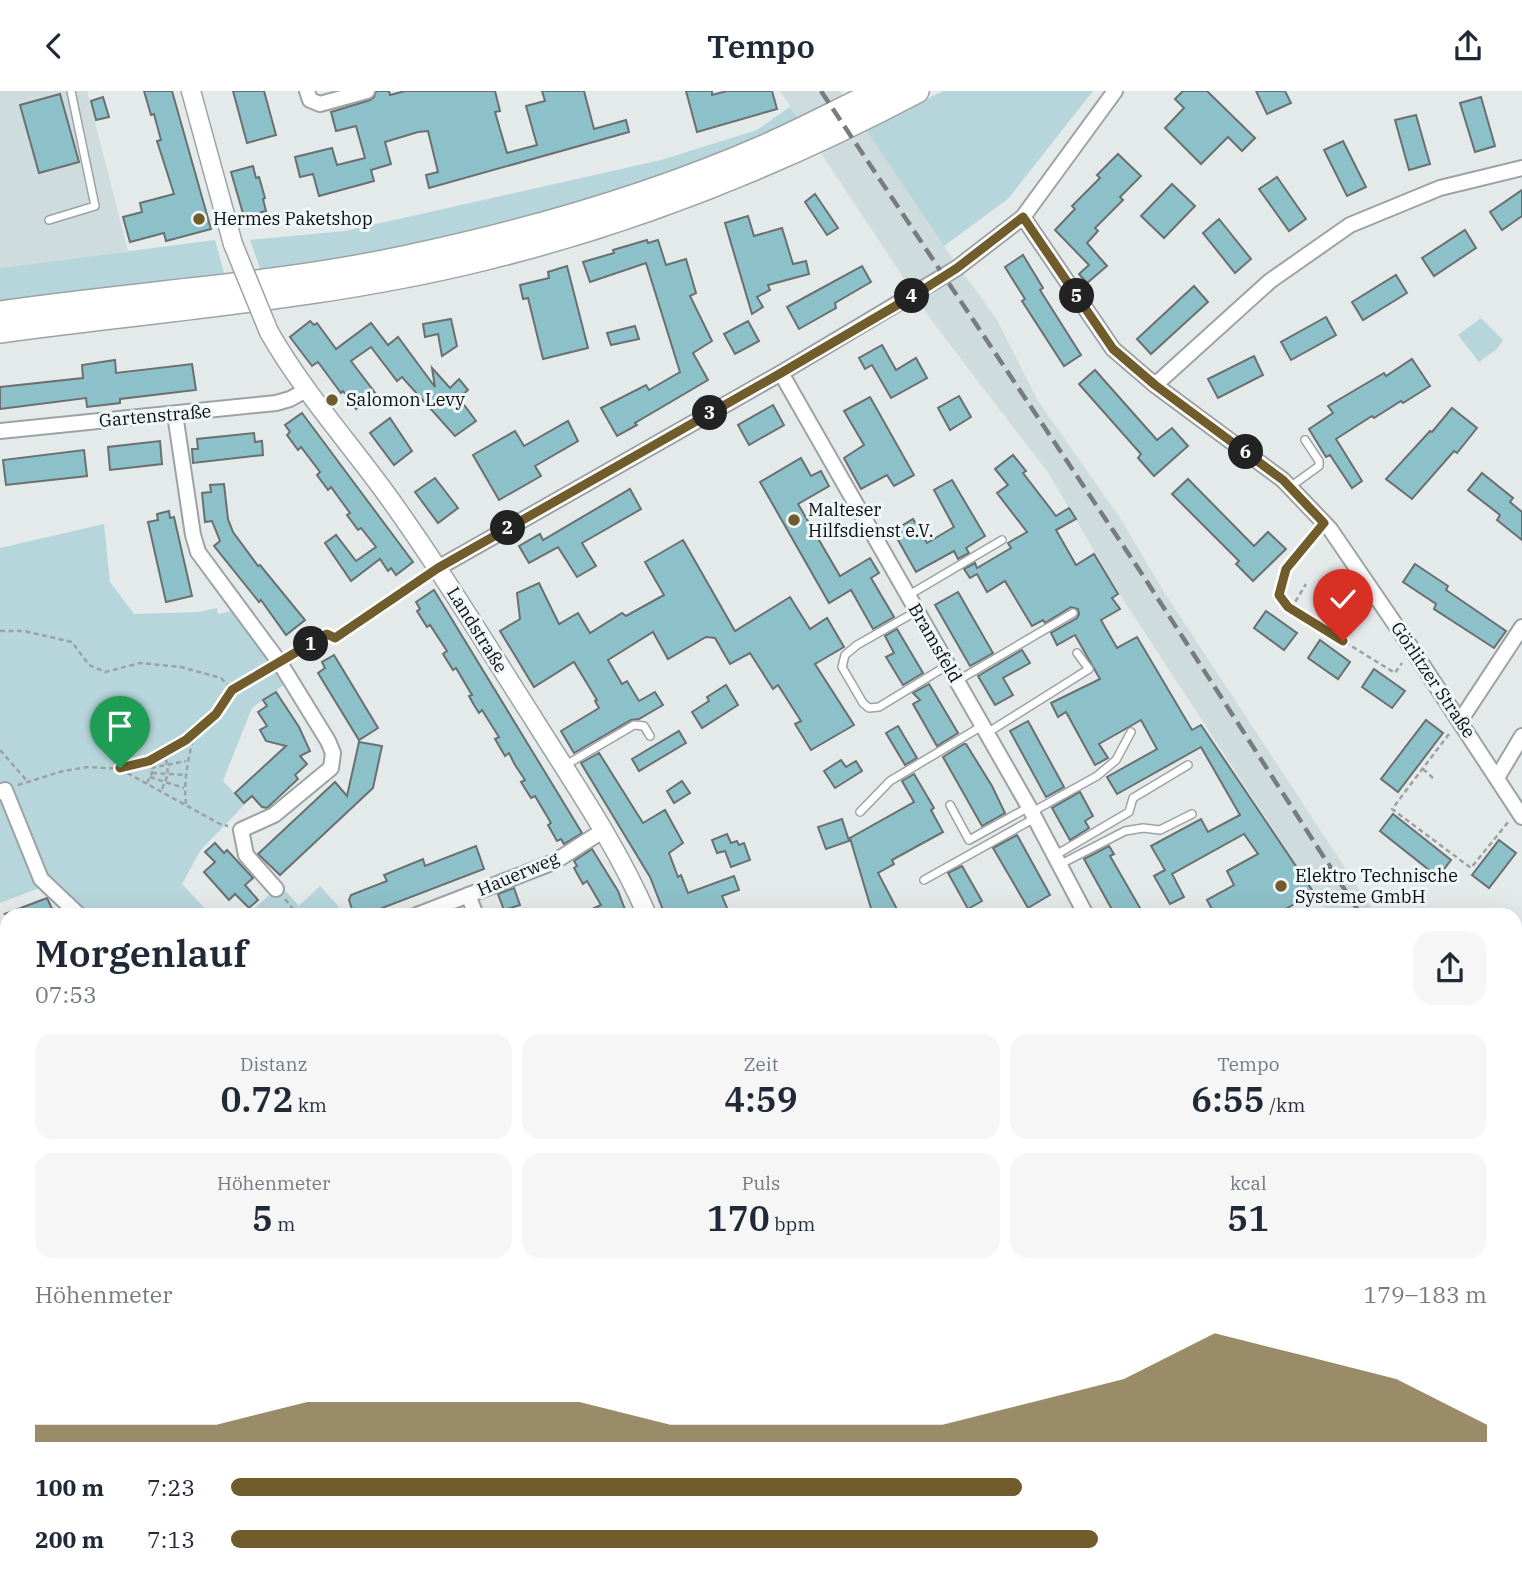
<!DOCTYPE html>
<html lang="de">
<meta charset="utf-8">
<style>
body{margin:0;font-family:"IBM Plex Serif",serif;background:#f6f6f7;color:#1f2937;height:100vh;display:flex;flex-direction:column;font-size:26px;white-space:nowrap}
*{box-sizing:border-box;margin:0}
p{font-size:23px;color:#747a83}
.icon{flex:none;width:38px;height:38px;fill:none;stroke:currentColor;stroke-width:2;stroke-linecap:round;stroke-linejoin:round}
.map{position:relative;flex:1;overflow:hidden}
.details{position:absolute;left:0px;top:817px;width:1522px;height:674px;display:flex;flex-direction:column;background:#fff;border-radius:21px 21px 0 0;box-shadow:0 7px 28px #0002}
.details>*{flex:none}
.pin{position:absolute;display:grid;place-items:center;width:60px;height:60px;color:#fff;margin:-72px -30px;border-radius:50% 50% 50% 0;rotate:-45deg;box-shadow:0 0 7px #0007}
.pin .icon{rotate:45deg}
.km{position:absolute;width:35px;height:35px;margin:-18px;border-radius:50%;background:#222;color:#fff;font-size:19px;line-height:35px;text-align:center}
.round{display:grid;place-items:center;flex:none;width:74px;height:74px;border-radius:21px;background:#f6f6f7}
.headline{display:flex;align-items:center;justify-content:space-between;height:119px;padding:0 35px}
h1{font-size:38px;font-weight:600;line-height:52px}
.stats{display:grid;grid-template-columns:repeat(3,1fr);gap:10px;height:119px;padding:7px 35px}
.stats div{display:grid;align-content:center;border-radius:18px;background:#f6f6f7;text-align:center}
.stats b{font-size:35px;font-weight:600}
.stats small{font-size:19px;font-weight:400}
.stats p{font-size:19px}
.chart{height:196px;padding:14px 35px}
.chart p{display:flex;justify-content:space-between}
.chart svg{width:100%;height:126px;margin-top:7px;fill:#715c2b;opacity:.7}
ul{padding:0 35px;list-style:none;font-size:23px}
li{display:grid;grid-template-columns:112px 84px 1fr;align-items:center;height:52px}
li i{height:18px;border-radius:9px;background:#715c2b}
header{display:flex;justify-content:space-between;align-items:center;height:91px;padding:0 35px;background:#fff;font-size:32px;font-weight:600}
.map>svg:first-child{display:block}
</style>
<header><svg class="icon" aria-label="back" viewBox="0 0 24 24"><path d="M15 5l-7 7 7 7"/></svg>Tempo<svg class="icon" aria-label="share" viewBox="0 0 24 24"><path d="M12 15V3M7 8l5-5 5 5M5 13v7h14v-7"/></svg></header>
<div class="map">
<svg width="1522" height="1490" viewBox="0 0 1522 1490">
<rect width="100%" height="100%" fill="#e4e9ea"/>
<g fill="#cedcde">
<path d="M0,0H87L128,160L0,177Z"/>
<path d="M780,0H840L944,155L997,229L1038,310L1122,430L1164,501L1376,824H1329L1119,502L1049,383L932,230Z"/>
<path d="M7,1471V1484H98L105,1490H0V1472Z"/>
</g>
<g fill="#b6d6dc">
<path d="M943,0H1093L1008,108L944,155L866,39Z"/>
<path d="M790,16L797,26L768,42L695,72L531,126L387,160L261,180L250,149L345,140L661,69L757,39Z"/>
<path d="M215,149L225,185L142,192L0,211V177Z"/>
<path d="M1481,227L1503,249L1497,258L1479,271L1458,244Z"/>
<path d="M104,433L110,491L134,523L198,521L217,517L218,523L232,520L285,593L252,617L223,690L245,713L200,760L182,793L211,824H90L54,788L42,796L0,812V457Z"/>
<path d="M280,794L299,815L320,795L339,816L342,824H247Z"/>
<path d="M7,1300V1471L0,1472V1303Z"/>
</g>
<g fill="#8dc1ca" stroke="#6a6f70" stroke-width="2">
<path d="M144,0H172L211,138L166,150L164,142L130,151L123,126L142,121L140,112L174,103L157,50L161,49L154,23L151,24Z"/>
<path d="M233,0H264L276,44L247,52Z"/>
<path d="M376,0H389L390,4L405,0H495L500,20L495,21L507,62L537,54L526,15L545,10L542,0H584L594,38L626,29L629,41L429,97L426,84L438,81L428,40L418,41L385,51L391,73L371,79L374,90L319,105L313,83L300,86L295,66L332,57L337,74L365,67L356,35L336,40L331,21L370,9L374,6Z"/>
<path d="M686,0H712V4L727,0H772L777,18L697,41Z"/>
<path d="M1183,0H1207L1255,47L1242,60L1228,46L1201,73L1165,37L1184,17L1175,8Z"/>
<path d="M1256,0H1285L1291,12L1267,23Z"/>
<path d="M60,3L79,71L39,82L20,14Z"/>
<path d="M103,6L109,26L96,29L91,10Z"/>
<path d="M1481,6L1495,55L1475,61L1460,12Z"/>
<path d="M1416,24L1430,73L1409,79L1395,29Z"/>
<path d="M1343,50L1366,96L1347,105L1324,59Z"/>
<path d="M1118,63L1141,85L1120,106L1123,109L1095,137L1098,140L1087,152L1107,175L1087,192L1079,183L1089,174L1055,139L1075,118L1072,115L1100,87L1097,84Z"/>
<path d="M253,75L256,87L259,86L265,107L263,108L266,120L244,126L231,81Z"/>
<path d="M1277,86L1306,128L1289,140L1259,98Z"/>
<path d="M1172,93L1195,115L1164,147L1141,125Z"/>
<path d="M1522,99V125L1502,139L1490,121Z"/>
<path d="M815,103L838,137L827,144L805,111Z"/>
<path d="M748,125L754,145L782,137L793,173L806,170L809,183L768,194L770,199L757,206L763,216L752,223L725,132Z"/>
<path d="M1219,128L1251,168L1235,182L1203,142Z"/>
<path d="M1465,139L1476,157L1434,185L1422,167Z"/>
<path d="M647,149L648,152L658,149L666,174L686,168L696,202L690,205L712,250L693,262L708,289L635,332L637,334L617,345L601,317L646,294L649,299L680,281L646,172L590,191L583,171L614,162L613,159Z"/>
<path d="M1023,164L1043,197L1040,199L1081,264L1064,275L1022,210L1025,208L1005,176Z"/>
<path d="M567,175L588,257L543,268L528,207L523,208L520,194L549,187L548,181Z"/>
<path d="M862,175L871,191L835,212L836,217L799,238L787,216Z"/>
<path d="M1396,184L1407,202L1363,229L1352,211Z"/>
<path d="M1194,195L1208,211L1151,263L1137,248Z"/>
<path d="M1326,226L1336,244L1291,269L1281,251Z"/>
<path d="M451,228L457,255L442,265L438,243L425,246L423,233Z"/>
<path d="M310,230L314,234L317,232L336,258L371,232L388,254L398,246L435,296L432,277L450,297L459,288L468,299L459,307L476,330L455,345L402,286L397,290L371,256L351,270L376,303L356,318L343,300L341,302L318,271L312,275L290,246Z"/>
<path d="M748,230L759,250L735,263L724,243Z"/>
<path d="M635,235L639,248L611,254L607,242Z"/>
<path d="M882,254L896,279L916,267L927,287L891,307L872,274L865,278L859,267Z"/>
<path d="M1254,265L1263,284L1218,307L1208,288Z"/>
<path d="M1412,268L1430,295L1403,312L1401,310L1374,327L1372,325L1336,348L1362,390L1352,397L1330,364L1326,366L1309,338L1333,322L1328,315L1384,282L1386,285Z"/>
<path d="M115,269L116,282L192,273L196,299L120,308V312L87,316L86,307L0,318V296L83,287L82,274Z"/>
<path d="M1095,279L1157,349L1172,337L1188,355L1154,385L1138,367L1141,363L1079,293Z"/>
<path d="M959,305L971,326L950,339L938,317Z"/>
<path d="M870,306L914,384L894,395L887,384L861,398L844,367L864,354L844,320Z"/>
<path d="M773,314L784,334L749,354L738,334Z"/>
<path d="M1452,317L1477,337L1457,362L1454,360L1412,408L1386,388L1430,340L1432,341Z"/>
<path d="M302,322L413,471L396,484L391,477L388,480L380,468L351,490L325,452L336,444L356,470L376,456L361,437L358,439L347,424L350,422L331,396L328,399L317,384L320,381L301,356L298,359L287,344L290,341L285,334Z"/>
<path d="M390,327L412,360L394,374L370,342Z"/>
<path d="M568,330L578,350L535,375L541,385L499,409L473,364L515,340L524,355Z"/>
<path d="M254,342L255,351L262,350L263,364L193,372L192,358H198L197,348Z"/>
<path d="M160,350L162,373L110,379L108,356Z"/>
<path d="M84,359L87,385L6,394L3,369Z"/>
<path d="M1013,364L1026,380L1023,382L1056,425L1069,417L1076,428L1056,439L1076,474L1094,463L1118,503L1112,507L1120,518L1101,529L1117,557L1137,546L1192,639L1201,634L1314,802L1275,824H1215L1207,809L1234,794L1227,780L1258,763L1244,743L1172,783L1184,806L1170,813L1154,785L1165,779L1151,755L1201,728L1208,741L1240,724L1201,656L1117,703L1107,686L1157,658L1141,629L1099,653L1108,667L1095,674L1066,621L1058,626L1051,612L1100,588L1075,544L1057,554L1051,542L1077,527L1079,523L1078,518L1071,516L1045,532L1043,529L1032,535L1005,490L987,501L977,483L970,487L964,478L975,472L977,477L1011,457L1008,452L1027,441L997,402L1008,394L995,378Z"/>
<path d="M801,367L811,385L821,380L829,395L798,413L840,485L870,467L879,482L871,487L894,526L873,538L851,499L829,512L760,391Z"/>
<path d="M1482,382L1513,407L1510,411L1522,421V449L1497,429L1500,424L1468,399Z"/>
<path d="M435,387L458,417L438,432L415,401Z"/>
<path d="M1188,388L1254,455L1268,441L1286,458L1253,490L1236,473L1239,470L1172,403Z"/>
<path d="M952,389L985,445L966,457L969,462L958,468L954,460L916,481L893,440L913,428L927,452L954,436L934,399Z"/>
<path d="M224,393L228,428L233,441L258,475L260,474L305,529L286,544L261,509L259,511L214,455L220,450L212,430L205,431L202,402L211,401L210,394Z"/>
<path d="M630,398L641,418L582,452L596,475L577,486L558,456L529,472L519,455L540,443L543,449Z"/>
<path d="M169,420L170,427L174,426L192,505L166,511L148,431L158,429L157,423Z"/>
<path d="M683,449L735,540L790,506L810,538L827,527L844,556L815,573L854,634L811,659L795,633L801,630L778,594L773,598L750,562L730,573L715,547L706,546L668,568L653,541L608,569L622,593L627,590L639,610L655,601L663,614L639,628L631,629L574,662L561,640L599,617L595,610L597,609L574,571L534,596L500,540L520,528L517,502L539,492L559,533L578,522L590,542L622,522L626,525L664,504L645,471Z"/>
<path d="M1415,473L1448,495L1446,499L1506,540L1494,557L1434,518L1436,513L1403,491Z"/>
<path d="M434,499L582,742L564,753L561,748L557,750L548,734L551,732L535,705L531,707L521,691L525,689L515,674L509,662L505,665L495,648L499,646L482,619L479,622L474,614L469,605L472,604L456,577L453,579L443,563L447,560L430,534L427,536L417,520L420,518L416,511Z"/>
<path d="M958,501L993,562L970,575L935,514Z"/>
<path d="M1266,520L1297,542L1284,559L1254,537Z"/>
<path d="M897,538L923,582L903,594L886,566L894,562L885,545Z"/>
<path d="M1320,549L1350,571L1338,588L1308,567Z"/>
<path d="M1022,559L1030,572L1003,587L1013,604L995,614L978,585Z"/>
<path d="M334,564L378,637L359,649L318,582L325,577L322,571Z"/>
<path d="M1374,578L1405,600L1392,617L1362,596Z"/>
<path d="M929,593L958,642L937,655L913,613L920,609L913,602Z"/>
<path d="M726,594L738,614L702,637L692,621L709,610L707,606Z"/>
<path d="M276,601L299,636L310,660L300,665L307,673L295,684L298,688L267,717L262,716L252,705L244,712L235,702L286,655L266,650L260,639L267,635L258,621L267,615L263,609Z"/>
<path d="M1426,629L1443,642L1398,701L1381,688Z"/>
<path d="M1028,630L1064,696L1046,706L1010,640Z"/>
<path d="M898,635L917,667L905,674L886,642Z"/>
<path d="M679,640L686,652L639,680L632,668Z"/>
<path d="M359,651L382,655L373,697L280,784L258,763L335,691L347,705Z"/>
<path d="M964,653H966L992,695L1005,722L982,735L943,666Z"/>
<path d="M599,662L643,732L665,719L683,752L669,762L678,786L681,784L688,802L734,785L739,799L722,805L730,824H665L650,786L581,672Z"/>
<path d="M841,669L846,676L856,670L862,680L835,697L824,680Z"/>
<path d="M914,683L934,717L931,719L943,741L892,769L894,773L878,782L900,824H873L850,747L914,711L902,690Z"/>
<path d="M682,690L690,702L674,712L667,700Z"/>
<path d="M1080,701L1093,725L1085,730L1089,737L1070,749L1052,717Z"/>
<path d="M1393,723L1451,769L1438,786L1380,740Z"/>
<path d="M842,728L849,750L826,758L818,736Z"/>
<path d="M727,743L731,752L737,750L739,754L744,752L750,769L731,776L725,760L717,762L712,749Z"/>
<path d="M1017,744L1050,804L1028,817L993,757Z"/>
<path d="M1499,749L1516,762L1489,797L1472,784Z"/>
<path d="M215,752L224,762L227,759L253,787L245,794L258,809L249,817L235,803L229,809L204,781L215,771L205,761Z"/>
<path d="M476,755L484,778L382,817L385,824H354L349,809L351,804L387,790L384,784L423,768L425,775Z"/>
<path d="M1109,755L1114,763L1110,765L1144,824H1115L1084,768Z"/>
<path d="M592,758L618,800L627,824H579L601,814L587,790L583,793L574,777L577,775L574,770Z"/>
<path d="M962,775L982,810L968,818L948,782Z"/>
<path d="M514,797L520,814L504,819L498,803Z"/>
<path d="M47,807L55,824H6L5,823Z"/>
</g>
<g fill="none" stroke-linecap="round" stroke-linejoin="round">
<defs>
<g id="service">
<path d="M49,129L95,115L71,0"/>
<path d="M1290,396L1319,375V370L1305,349"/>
<path d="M909,504L1002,449"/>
<path d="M917,520L857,554L845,564L842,576L863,612L869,617L879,616L948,574"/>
<path d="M957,590L1073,522"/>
<path d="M987,642L1089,578L1077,562"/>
<path d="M564,675L634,634L644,635L650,645"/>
<path d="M950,714L969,749L1029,716"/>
<path d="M860,721L890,690L982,635"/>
<path d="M1032,721L1097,685L1116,669L1131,641"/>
<path d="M1054,765L1129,721L1133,707L1188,674"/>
<path d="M1059,774L1125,740L1143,737L1160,739L1192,723"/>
<path d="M924,789L1035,727"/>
<path d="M0,1223L7,1220"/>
<path d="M1516,1309L1522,1311"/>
</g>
<g id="minor">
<path d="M307,0L310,9L320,13L367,0"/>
<path d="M1023,126L1113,258L1155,294L1283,389L1330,438L1412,558L1522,726"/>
<path d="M781,282L1029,716L1086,824"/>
<path d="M1155,294L1270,190L1350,134L1440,97L1522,77"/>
<path d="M175,323L193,444L198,461L280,572L328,650L333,662L331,677L274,724L241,739L246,764L276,798"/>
<path d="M0,340L276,312L290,308L308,298"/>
<path d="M438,477L781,282L957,177L1023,126L1115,0"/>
<path d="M1460,630L1522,536"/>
<path d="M1497,687L1522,645"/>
<path d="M0,701L5,699L41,788L79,824"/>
<path d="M468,804L476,824"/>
<path d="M417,824L554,771L604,739"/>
<path d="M1516,1143L1522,1139"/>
<path d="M1516,1442L1518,1446L1522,1444"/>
<path d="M330,1484L332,1490"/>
<path d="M515,1484L517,1490"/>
<path d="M699,1484L701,1490"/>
<path d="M454,1490L471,1484"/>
<path d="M970,1490L982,1484"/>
<path d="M1449,1490L1459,1484"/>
</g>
<g id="tertiary">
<path d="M191,0L233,153"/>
<path d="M269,241C302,299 348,350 387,404C439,476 485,552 533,627C573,691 617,754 647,824"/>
<path d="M909,1484L912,1490"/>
</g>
<g id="secondary">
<path d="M0,1160L7,1178"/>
<path d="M125,1484L127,1490"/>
</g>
<g id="trunk">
<path d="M0,222C136,202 274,195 408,166C530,140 652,105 766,55C804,38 842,18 880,0"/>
<path d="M0,240C161,218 324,207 482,168C634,131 779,73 917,0"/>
</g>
</defs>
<use href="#service" stroke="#9da3a4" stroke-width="10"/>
<use href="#minor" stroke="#9da3a4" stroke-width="18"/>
<use href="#tertiary" stroke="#9da3a4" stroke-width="21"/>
<use href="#secondary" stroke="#9da3a4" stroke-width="23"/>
<use href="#trunk" stroke="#9da3a4" stroke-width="26"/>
<g stroke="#9da1a2" stroke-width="2.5" stroke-dasharray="5 3.5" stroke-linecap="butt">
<path d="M1314,444L1286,478L1279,504L1288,516L1395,582L1402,572"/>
<path d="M1291,518L1306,493"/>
<path d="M0,540H24L72,551L89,574L105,581L140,572L181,576L221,587L232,599"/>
<path d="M293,565L327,543L335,547L424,486"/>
<path d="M1449,643L1392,718L1471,777L1509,730"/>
<path d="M0,659L28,691"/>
<path d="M151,677L186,670"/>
<path d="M120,678L220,733L228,735"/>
<path d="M1423,678L1433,687"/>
<path d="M152,682L186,684"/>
<path d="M150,686L184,697"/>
<path d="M147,692L152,682L150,670"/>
<path d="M18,694L63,680L89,676L120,678L150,670L185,649L216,623L232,599L269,579"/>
<path d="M162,698L168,683L165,661"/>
<path d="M186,713C183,688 189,665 195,640"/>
<path d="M285,808L298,824"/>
<path d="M0,1305L7,1303"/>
<path d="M880,1490L893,1484"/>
</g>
<use href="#service" stroke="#fff" stroke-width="7"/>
<use href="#minor" stroke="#fff" stroke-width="14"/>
<use href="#tertiary" stroke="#fff" stroke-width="18"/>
<use href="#secondary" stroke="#fff" stroke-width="19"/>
<use href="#trunk" stroke="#fff" stroke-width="23"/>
<g stroke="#797c7d" stroke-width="4.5" stroke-dasharray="14 7" stroke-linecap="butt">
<path d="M821,0L1144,486L1361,824"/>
<path d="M1516,1064L1522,1074"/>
</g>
<defs>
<path id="tertiary-bridge" d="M233,153L269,241"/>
</defs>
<use href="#tertiary-bridge" stroke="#9da3a4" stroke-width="21" stroke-linecap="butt"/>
<use href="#tertiary-bridge" stroke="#fff" stroke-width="18"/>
</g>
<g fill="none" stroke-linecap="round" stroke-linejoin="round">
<defs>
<path id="route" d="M120,677L149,670L186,649L216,623L232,599L327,543L335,547L438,477L781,282L921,200L957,177L1023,126L1113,258L1155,294L1283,389L1324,432L1286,478L1279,504L1288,516L1343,550"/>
</defs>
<use href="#route" stroke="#fff" stroke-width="14"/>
<use href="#route" stroke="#715c2b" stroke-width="9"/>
</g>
<g fill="#715c2b" stroke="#f1f7f8" stroke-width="2.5">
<circle cx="199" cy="128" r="7"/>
<circle cx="332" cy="309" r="7"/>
<circle cx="794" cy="429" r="7"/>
<circle cx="1281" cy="795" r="7"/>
</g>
<g text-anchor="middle" stroke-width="6" stroke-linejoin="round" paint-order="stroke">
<g font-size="18" fill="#0b0d0e" stroke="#f1f7f8" text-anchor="start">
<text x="213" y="134">Hermes Paketshop</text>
<text x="346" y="315">Salomon Levy</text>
<text x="808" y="425">Malteser<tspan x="808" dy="21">Hilfsdienst e.V.</tspan></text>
<text x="1295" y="791">Elektro Technische<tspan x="1295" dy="21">Systeme GmbH</tspan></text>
</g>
<g font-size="18" fill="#0b0d0e" stroke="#f1f7f8">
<text transform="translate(155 325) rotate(-5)" y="6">Gartenstraße</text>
<text transform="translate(477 539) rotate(58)" y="6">Landstraße</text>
<text transform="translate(935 552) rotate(60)" y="6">Bramsfeld</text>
<text transform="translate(1433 589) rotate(56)" y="6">Görlitzer Straße</text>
<text transform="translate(518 783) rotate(-23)" y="6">Hauerweg</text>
</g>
</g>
</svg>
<div class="pin" style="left:120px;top:677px;background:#1e9e55"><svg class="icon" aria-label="arrive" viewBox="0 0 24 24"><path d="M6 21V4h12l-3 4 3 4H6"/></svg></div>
<div class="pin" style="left:1343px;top:550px;background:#d93025"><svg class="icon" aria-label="check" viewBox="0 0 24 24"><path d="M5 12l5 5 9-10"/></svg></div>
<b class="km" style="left:311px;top:553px">1</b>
<b class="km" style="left:508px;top:437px">2</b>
<b class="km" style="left:710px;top:322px">3</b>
<b class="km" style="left:912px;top:205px">4</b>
<b class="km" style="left:1077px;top:205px">5</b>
<b class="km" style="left:1246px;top:361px">6</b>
<section class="details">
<div class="headline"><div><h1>Morgenlauf</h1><p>07:53</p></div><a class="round"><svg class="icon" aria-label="share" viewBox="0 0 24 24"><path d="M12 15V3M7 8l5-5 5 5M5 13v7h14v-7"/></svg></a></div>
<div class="stats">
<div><p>Distanz</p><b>0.72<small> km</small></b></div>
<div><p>Zeit</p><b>4:59</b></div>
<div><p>Tempo</p><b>6:55<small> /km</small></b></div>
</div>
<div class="stats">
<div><p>Höhenmeter</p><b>5<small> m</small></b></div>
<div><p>Puls</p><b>170<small> bpm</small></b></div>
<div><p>kcal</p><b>51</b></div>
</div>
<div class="chart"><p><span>Höhenmeter</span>179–183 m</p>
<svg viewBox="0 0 160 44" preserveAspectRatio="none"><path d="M0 44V38L10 38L20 38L30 30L40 30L50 30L60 30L70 38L80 38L90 38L100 38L110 30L120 22L130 6L140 14L150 22L160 38V44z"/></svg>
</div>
<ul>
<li><b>100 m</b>7:23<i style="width:63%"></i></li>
<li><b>200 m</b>7:13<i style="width:69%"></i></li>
</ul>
</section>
</div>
